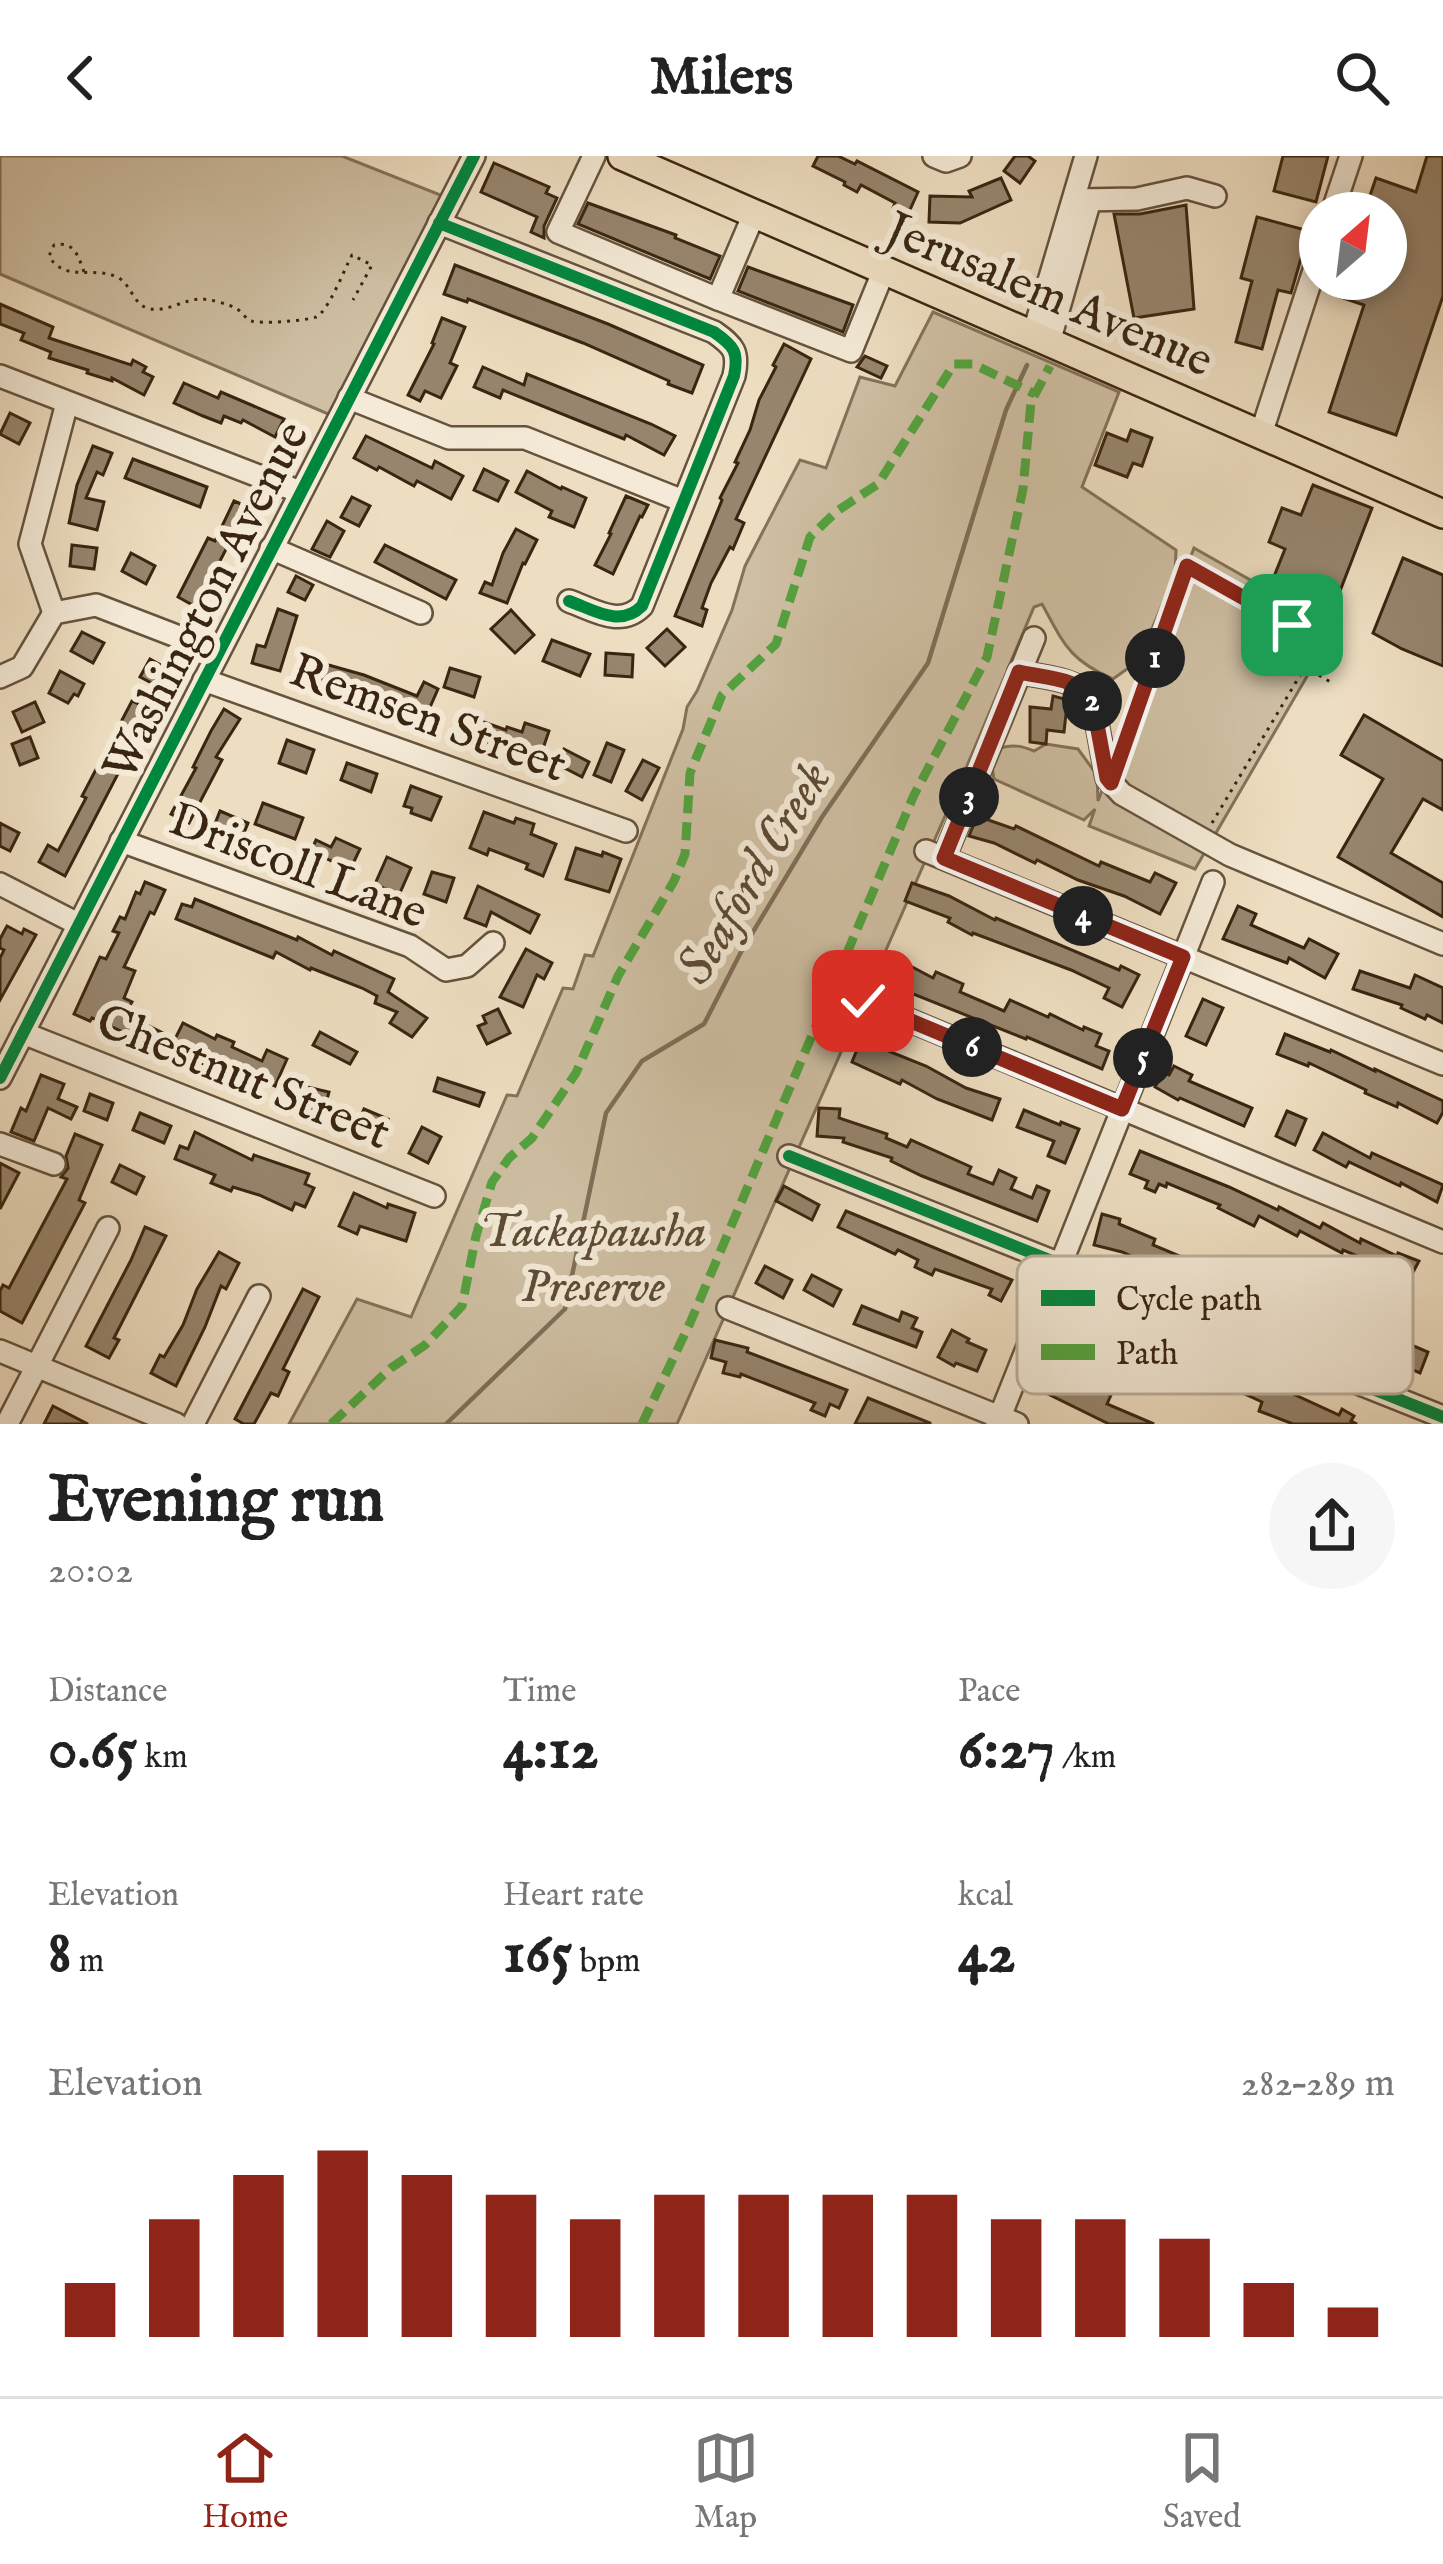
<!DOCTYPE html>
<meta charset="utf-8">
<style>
body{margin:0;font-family:"IM FELL English",serif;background:#f6f6f6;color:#222;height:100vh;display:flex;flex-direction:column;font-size:45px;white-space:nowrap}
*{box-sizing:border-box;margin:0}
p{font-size:39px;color:#767676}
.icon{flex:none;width:66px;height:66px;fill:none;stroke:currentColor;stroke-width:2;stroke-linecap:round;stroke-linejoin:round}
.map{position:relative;height:1268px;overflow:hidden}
.sheet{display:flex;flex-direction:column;background:#fff;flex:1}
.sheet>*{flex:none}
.needle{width:78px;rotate:28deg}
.tools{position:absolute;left:1299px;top:36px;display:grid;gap:24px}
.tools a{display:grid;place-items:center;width:108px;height:108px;border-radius:50%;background:#fff;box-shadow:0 6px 18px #0003;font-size:60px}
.pin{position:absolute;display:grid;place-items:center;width:102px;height:102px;color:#fff;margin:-51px;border-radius:24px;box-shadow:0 6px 18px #0006}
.km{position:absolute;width:60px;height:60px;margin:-30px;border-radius:50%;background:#222;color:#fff;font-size:33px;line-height:60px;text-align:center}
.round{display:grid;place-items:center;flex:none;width:126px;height:126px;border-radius:63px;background:#f6f6f6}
.overview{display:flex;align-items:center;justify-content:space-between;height:204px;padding:0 48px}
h1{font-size:66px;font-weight:700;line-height:90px}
.stats{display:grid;grid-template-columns:repeat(3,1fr);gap:18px;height:204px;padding:12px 48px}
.stats div{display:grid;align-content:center}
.stats b{font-size:60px;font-weight:700}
.stats small{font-size:33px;font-weight:400}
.stats p{font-size:33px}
.chart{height:336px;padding:24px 48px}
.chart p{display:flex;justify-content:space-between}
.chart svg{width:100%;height:216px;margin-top:12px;stroke:#8f2418;stroke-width:6}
header{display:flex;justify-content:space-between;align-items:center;height:156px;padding:0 48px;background:#fff;font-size:54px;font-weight:700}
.dock{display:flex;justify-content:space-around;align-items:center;height:168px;border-top:3px solid #e0e0e0;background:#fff;font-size:33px;color:#767676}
.dock a{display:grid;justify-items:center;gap:6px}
.dock .on{color:#8f2418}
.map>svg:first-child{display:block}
</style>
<header><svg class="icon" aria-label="back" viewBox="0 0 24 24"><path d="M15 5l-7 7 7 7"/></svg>Milers<svg class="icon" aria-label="search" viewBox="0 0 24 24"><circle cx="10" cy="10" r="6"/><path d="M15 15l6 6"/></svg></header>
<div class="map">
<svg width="1443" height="1268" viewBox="0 0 1443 1268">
<rect width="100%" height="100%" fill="#eedec1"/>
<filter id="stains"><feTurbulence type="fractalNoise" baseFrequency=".00167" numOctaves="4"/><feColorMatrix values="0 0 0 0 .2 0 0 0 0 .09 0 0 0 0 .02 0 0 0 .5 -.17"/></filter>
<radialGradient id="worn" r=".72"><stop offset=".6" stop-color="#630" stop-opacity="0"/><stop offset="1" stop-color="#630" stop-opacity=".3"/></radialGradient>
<g fill="#cfbfa3" stroke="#84725a" stroke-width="3">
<path d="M0,0H342L448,42L333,260L0,118Z"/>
<path d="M933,156L1119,236L1082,331L1176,394L1175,418L1151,475L1134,508L1113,523C1069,504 1064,488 1042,448L1034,451L964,617L677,1268H289L357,1143L411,1161L507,939L517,940L563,832L573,833L585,799L593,800L683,573L687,551L697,535L732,454L745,410L800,304L826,312L860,221L895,230Z"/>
<path d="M1194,392L1335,472L1195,713L1089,670L1095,653L1084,664L994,623L992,611L1000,592C1013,588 1022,590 1034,595L1046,588L1078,593L1097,619L1098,645Z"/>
</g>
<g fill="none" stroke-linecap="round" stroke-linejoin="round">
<path stroke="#806e57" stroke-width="4.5" d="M446,1268L565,1153L606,957L642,905L704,868L741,796L822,661L928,507L1006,254L1027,209"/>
</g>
<g fill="#97856d" stroke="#392511" stroke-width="3">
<path d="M818,0H838L855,8L857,5L918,36L908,58L893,52L895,47L861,29L857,36L844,29L845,26L813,10Z"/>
<path d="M1015,0H1028L1035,5L1020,27L1004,15Z"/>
<path d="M1283,0H1328L1316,46L1274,35Z"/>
<path d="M1427,0H1443V140L1396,279L1329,256L1364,149L1337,140L1342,123H1386V57H1364L1376,22L1416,36Z"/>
<path d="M494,7L549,31L546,37L557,42L544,70V82L531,76L537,61L481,36Z"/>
<path d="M1001,22L1011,44L960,67L929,66L930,40L972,41L969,35Z"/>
<path d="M588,47L676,79L675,82L720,100L710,123L578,68Z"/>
<path d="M1186,49L1194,153L1134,162L1114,58H1140Z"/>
<path d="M1257,61L1309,75L1291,137L1278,134L1262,193L1236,186L1252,125L1241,122Z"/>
<path d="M455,109L608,168L703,209L692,237L668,228L669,225L583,187L468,143L467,146L444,138Z"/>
<path d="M748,111L853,149L843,176L738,135Z"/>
<path d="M0,148L53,171L49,182L131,209L133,204L146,211L143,216L153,221L144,239L112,222V225L87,217L88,214L49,202L51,196L21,184L24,177L0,168Z"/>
<path d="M442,162L465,171L450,207L457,210L441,242L425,235L420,245L408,239L434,188L432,187Z"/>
<path d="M784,188L811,203L736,363L744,367L733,393L730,391L711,427L702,452L707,454L702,470L675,460L722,344L720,342L738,307L735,306L750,274L759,244L776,211L773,209Z"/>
<path d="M865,200L887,210L881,222L857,211Z"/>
<path d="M483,211L524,229L527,218L651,268L675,280L664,299L626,279L624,283L503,234L500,242L474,231Z"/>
<path d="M184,227L218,242L221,236L284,263L275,281L243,264L241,267L224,260L221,267L203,260L174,247Z"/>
<path d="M10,257L30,267L19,288L0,278Z"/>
<path d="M1131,274L1152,282L1142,310L1133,307L1127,321L1095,309L1107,277L1127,285Z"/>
<path d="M366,280L432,312L435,305L463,320L451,343L417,325L414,330L379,311L377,314L354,302Z"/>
<path d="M93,290L112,297L103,319L97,316L86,342L104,346L97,374L69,367L77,329Z"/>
<path d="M133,303L207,331L200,351L125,322Z"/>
<path d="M484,313L508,325L498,345L474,334Z"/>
<path d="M527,315L561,333L562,331L586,342L574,371L549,361L552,355L516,336Z"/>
<path d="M1313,329L1372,352L1335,448L1273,423L1285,393L1269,386L1282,352L1301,359Z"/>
<path d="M626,340L648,349L642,361L640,360L613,418L595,409L611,378L609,377Z"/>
<path d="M352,341L370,350L359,370L341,361Z"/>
<path d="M234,345L253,353L241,379L235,376L196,451L178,441L208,382L215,385Z"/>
<path d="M327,365L344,375L330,401L312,393Z"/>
<path d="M516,373L537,384L525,408L523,407L507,447L480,437L485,426L492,429L503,397Z"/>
<path d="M72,389L97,392L94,413L70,410Z"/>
<path d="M385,389L456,424L446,443L375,406Z"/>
<path d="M131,397L155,410L146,428L122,415Z"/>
<path d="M1403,402L1443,419V510L1402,493L1373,477Z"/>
<path d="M296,420L313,429L305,444L288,436Z"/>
<path d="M278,453L297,460L280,515L252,507L257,489L265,491Z"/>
<path d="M511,454L534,479L515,497L491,473Z"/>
<path d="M667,473L685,491L665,510L647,492Z"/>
<path d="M82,476L104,487L93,507L71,495Z"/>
<path d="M552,484L590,498L580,520L543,505Z"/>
<path d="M606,497L633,499L632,521L605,519Z"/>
<path d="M150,503L172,515L163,533L140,521Z"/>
<path d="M325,508L364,519L417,540L424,526L438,533L423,567L357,540L319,529Z"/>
<path d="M450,512L480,521L474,541L444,531Z"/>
<path d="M60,515L84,528L78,540L74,538L68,547L49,537Z"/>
<path d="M1053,540L1072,545L1078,551L1077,559L1066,558L1064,576L1047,574L1046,588L1030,586V551L1051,553Z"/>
<path d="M132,545L151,554L65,720L39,706L48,689L58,695L86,642L82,640Z"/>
<path d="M35,546L44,566L22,576L13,556Z"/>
<path d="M224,553L240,563L216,601L222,604L189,667L171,658L196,612L193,611L211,575Z"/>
<path d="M464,559L506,574L507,571L522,576L525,567L549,575L538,607L511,598L514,591L491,581L486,587L458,577Z"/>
<path d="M1364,559L1443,605V654L1423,643L1391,697L1443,727V761L1338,701L1383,623L1341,599Z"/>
<path d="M30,581L38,602L20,609L12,588Z"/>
<path d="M287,584L314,594L306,617L279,607Z"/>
<path d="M607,587L624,594L611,626L594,619Z"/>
<path d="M564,593L589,606L582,621L557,608Z"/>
<path d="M643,604L659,612L642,644L626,635Z"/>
<path d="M347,607L377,618L371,636L341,624Z"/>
<path d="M411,630L441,641L431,664L411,657L412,652L404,650Z"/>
<path d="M263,647L303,662L295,683L255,668Z"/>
<path d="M220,655L248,667L239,689L211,678Z"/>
<path d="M484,656L514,667L516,662L534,668L531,678L556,688L543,720L526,713L528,708L489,693L487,699L470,692Z"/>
<path d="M977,660L1014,673L1016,670L1099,710L1101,706L1150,726L1155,717L1176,727L1160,758L1124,740L1078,724L1037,704L1035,707L994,687L969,680Z"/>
<path d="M0,667L19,677L10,695L0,690Z"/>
<path d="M336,682L360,693L350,714L311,695L316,684L331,691Z"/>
<path d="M576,692L602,700L603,696L621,703L609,736L566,723Z"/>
<path d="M387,701L411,712L399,739L375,728Z"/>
<path d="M432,716L454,722L446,746L424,738Z"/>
<path d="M145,726L165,734L154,758L150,756L124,811L135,815L124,842L132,846L125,858L175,883L183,867L215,883L217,879L234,886L232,891L262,905L267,894L287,903L275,930L224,908L221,916L187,901L185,904L92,862L90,865L74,858L100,801L106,803L119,777L113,775L120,761L125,763L136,736L140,738Z"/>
<path d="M912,727L949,740L995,764L996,762L1119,814L1121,810L1139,819L1122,851L1104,842L1109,832L1071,814L973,777L972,779L948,766L950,762L905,745Z"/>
<path d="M478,730L539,759L530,777L491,756L486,770L465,762Z"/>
<path d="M195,743L297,784L298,781L332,799L334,795L394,823L388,836L427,862L412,881L390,867L397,856L375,847L377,840L362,832L311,812L310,814L276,796L273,802L176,763L182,748L192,751Z"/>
<path d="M1238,750L1256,758L1251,769L1304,792L1309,783L1338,798L1325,822L1289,802L1287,807L1223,783Z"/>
<path d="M7,770L22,778L24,773L36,779L0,844V802L4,794L0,792V783Z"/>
<path d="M526,793L552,807L544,823L537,819L523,851L500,841Z"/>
<path d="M899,804L933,822L936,816L963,828L960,836L1004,855L1010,844L1048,861L1050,858L1083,874L1084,871L1101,878L1096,890L1109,895L1102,913L1027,881L1026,883L913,838L889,825Z"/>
<path d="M1360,815L1410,832L1415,819L1443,832V867L1427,859L1425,863L1401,852L1402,849L1353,833Z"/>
<path d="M1203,843L1223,852L1206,889L1186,880Z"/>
<path d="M498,853L510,877L487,888L478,870L486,867L483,860Z"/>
<path d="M320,876L357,896L350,908L313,889Z"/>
<path d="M1285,878L1330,896L1331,894L1375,915V913L1443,945V956L1437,967L1398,947L1397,951L1365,937L1366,934L1309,907L1308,910L1277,898Z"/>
<path d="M861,884L926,910L966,932L1000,943L992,964L937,943L902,924L900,928L852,906Z"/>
<path d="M1174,910L1192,919L1189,925L1252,952L1244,970L1180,942L1178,944L1155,931L1163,916L1169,919Z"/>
<path d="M41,919L64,928L58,943L77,951L71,963L48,952L34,985L11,976L21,952L26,955Z"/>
<path d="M438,922L484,937L479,950L434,935Z"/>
<path d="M303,930L329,936L323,958L298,952Z"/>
<path d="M90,938L113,947L107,964L84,955Z"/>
<path d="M819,952L840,953L839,962L887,978L886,982L907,991L911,984L971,1011L968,1018L993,1028L999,1014L1016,1022L1011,1033L1032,1042L1037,1030L1049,1035L1037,1065L922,1020L891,1005L892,1002L843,986L844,982L817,980Z"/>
<path d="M364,953L388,963L378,985L354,975Z"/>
<path d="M1024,954L1060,969L1061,966L1079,973L1065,1007L1048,1000L1054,985L1017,971Z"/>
<path d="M1287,955L1306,963L1295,989L1276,980Z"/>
<path d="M140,957L171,970L164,987L133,974Z"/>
<path d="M422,971L441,981L428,1007L409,997Z"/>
<path d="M195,976L252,1004L254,999L309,1018L305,1028L314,1032L305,1051L295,1047L292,1054L259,1039L233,1031L231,1035L211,1027L215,1019L175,1003L180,990L188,993Z"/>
<path d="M1323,977L1370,1002L1372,997L1443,1029L1437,1046L1401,1027L1400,1030L1349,1006L1346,1011L1314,994Z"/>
<path d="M75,978L102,989L79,1044L85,1047L22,1167L0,1155V1135L3,1129L9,1132L67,1023L61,1021L68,1012L66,1000Z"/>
<path d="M1140,995L1229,1031L1278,1054L1279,1051L1320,1072L1323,1067L1360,1087L1361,1083L1397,1100L1398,1097L1419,1105L1410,1122L1343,1094L1342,1097L1300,1075L1297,1080L1259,1060L1254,1070L1218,1052L1220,1049L1167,1027L1166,1031L1159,1028L1155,1036L1145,1032L1148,1025L1130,1018Z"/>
<path d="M0,1007L19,1017L0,1053Z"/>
<path d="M120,1009L144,1021L136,1038L112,1026Z"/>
<path d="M784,1030L819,1049L812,1064L776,1045Z"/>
<path d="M354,1037L387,1052L388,1048L415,1057L406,1085L360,1070L357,1078L339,1070Z"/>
<path d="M846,1055L1012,1124L1001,1145L989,1139L992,1133L935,1113L932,1119L915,1111L918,1104L898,1094L895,1098L838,1071Z"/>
<path d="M1102,1058L1120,1063L1119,1068L1155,1083L1153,1089L1182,1101L1174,1119L1122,1096L1094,1089Z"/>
<path d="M145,1071L166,1080L114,1182L119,1184L109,1202L86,1190L131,1104Z"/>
<path d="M219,1096L239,1107L226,1133L221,1130L205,1171L176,1230L151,1217L160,1199L164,1201L183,1169L197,1133Z"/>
<path d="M765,1110L792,1124L783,1142L756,1127Z"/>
<path d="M812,1119L841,1134L833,1150L804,1134Z"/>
<path d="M303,1133L319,1141L283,1213L289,1216L278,1240L271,1237L254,1268H244L235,1263Z"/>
<path d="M862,1150L899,1165L902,1156L917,1162L912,1172L922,1176L916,1191L854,1168Z"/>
<path d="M952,1174L969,1183L967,1186L986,1194L977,1215L956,1207L954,1210L938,1201Z"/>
<path d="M715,1184L748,1192L747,1196L847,1234L839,1252L830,1248L825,1260L811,1254L815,1247L741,1218L740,1221L723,1217L726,1206L711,1202Z"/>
<path d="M1402,1185L1428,1196L1420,1217L1394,1206Z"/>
<path d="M1219,1204L1339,1259L1342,1253L1354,1260L1351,1265L1357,1268H1293L1259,1255L1262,1246L1210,1222Z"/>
<path d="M1056,1206L1074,1216L1071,1222L1111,1239L1107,1248L1154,1268H1109L1042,1235Z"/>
<path d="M868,1242L930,1267V1268H855Z"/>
<path d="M53,1250L88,1268H44Z"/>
</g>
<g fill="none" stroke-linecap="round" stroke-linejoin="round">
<defs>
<g id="minor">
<path d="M594,0L558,76L718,143"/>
<path d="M934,0L946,5L960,0"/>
<path d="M1079,44L1137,43L1187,32L1215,40"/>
<path d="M1332,57L1351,0"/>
<path d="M754,58L718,143L851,195L884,114"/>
<path d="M439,67L714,176C734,190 739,196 734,220L642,450C620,472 594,454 569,445"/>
<path d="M1033,179L1086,0"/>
<path d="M1049,186L1090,44"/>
<path d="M0,220L300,336"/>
<path d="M349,242L449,282H525L683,345"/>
<path d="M1261,278L1320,96"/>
<path d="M271,392L421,457"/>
<path d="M54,457L30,388L67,247"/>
<path d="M1019,516C1044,522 1081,522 1093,546L1107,622L1122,638L1230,699L1443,788"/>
<path d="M0,521L22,511L54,457L96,449L218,496"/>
<path d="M204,524L626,675"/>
<path d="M121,685L410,790L446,814L467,810L493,787"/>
<path d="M926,695L1443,908"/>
<path d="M944,702L1034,482"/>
<path d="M0,728L78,768"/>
<path d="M863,845L1443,1086"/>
<path d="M23,877L434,1040"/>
<path d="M0,922L474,0"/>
<path d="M0,988L54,1008"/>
<path d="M789,1000L1443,1261"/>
<path d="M728,1152L1017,1268"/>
<path d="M0,1195L176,1268"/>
<path d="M7,1268L108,1072"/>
<path d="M193,1268L259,1140"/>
<path d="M997,1268L1213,726"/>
</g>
<path id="major" d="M622,0L1443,358"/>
</defs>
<use href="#minor" stroke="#66533d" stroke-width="26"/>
<use href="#major" stroke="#392511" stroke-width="32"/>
<g stroke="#392511" stroke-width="3" stroke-dasharray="3 6" stroke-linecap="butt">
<path d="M84,116C78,99 74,85 54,89L49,100C64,126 92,111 115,120C131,126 132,147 147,152C165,158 183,143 201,143C210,143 229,148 237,153C241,155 246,163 251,165C261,168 305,165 316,161C328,156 344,114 352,99L372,109L353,144"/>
<path d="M1122,596L1187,410L1292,468L1305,511L1334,528"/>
<path d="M1212,667L1305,511"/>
</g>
<use href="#minor" stroke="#f4ead7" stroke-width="21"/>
<use href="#major" stroke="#eedec1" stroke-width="27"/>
<g stroke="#53a33f" stroke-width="9" stroke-dasharray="18 9" stroke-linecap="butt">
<path d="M331,1268L391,1212L425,1189L462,1150L476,1080L492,1026L509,1002L532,982L576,917L618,820L674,725L685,698L690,617L722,539L776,488L810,381L837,355L878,328L954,208H973L1035,238"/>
<path d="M642,1268L690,1167L914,639L987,501L1023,333L1031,246L1050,210"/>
</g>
<defs>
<g id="cycleway">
<path d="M439,67L714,176C734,190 739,196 734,220L642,450C620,472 594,454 569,445"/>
<path d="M0,922L474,0"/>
<path d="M789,1000L1443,1261"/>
</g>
</defs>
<use href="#cycleway" stroke="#f4ead7" stroke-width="20"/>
<use href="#cycleway" stroke="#00873e" stroke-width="12"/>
</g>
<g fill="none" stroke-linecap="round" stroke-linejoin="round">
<defs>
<path id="route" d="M863,845L1122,953L1183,801L944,702L1019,516C1044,522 1081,521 1093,547L1107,622L1111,627L1187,410L1292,469"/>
</defs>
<use href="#route" stroke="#fff" stroke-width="24"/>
<use href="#route" stroke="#8f2418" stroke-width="15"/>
</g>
<g text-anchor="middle" stroke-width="12" stroke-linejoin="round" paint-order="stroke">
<g font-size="48" fill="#392511" stroke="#f4ead7">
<text transform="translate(1050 137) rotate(23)" y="17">Jerusalem Avenue</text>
<text transform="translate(204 444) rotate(-63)" y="17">Washington Avenue</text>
<text transform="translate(429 560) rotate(20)" y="17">Remsen Street</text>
<text transform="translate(299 708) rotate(21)" y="17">Driscoll Lane</text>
<text transform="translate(244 919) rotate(22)" y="17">Chestnut Street</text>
</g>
<g font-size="48" font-style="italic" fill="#5e4c36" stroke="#f4ead7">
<text x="593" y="1090">Tackapausha<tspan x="593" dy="55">Preserve</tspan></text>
</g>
<g font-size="51" font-style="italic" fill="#5d4a34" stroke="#f4ead7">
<text transform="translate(752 716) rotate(-59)" y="18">Seaford Creek</text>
</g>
</g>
<rect x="1017" y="1100" width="396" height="138" rx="18" fill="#f4ead7" stroke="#bcaf9c" stroke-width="3"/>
<rect x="1041" y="1134" width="54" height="16" fill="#00873e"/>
<rect x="1041" y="1188" width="54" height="16" fill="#53a33f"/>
<g font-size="33" fill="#392511">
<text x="1116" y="1154">Cycle path</text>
<text x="1116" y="1208">Path</text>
</g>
<rect width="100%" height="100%" filter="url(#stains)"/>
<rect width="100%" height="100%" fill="url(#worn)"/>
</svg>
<div class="tools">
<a><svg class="needle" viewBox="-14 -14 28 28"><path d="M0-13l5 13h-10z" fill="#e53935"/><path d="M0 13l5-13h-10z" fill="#767676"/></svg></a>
</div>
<div class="pin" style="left:1292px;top:469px;background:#1e9e55"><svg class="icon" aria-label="arrive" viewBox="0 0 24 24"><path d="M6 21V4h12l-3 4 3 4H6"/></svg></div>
<div class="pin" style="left:863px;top:845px;background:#d93025"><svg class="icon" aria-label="check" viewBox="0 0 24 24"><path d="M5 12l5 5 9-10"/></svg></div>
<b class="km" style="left:1155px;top:502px">1</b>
<b class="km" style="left:1092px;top:545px">2</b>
<b class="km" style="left:969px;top:641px">3</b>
<b class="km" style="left:1083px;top:760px">4</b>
<b class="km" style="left:1143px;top:902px">5</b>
<b class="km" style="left:972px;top:891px">6</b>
</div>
<section class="sheet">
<div class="overview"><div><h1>Evening run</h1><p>20:02</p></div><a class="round"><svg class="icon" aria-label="share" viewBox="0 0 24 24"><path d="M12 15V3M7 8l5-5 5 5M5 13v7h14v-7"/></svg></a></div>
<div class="stats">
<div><p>Distance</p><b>0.65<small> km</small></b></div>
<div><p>Time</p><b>4:12</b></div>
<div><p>Pace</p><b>6:27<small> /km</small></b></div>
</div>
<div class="stats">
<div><p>Elevation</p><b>8<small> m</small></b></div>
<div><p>Heart rate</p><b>165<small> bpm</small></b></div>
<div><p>kcal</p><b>42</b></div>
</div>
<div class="chart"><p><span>Elevation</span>282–289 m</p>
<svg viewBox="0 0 160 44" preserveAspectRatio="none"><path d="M5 44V33M15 44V20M25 44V11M35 44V6M45 44V11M55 44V15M65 44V20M75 44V15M85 44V15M95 44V15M105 44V15M115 44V20M125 44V20M135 44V24M145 44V33M155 44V38"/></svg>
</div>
</section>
<nav class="dock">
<a class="on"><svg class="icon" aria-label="home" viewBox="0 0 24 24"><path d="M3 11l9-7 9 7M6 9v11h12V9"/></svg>Home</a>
<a><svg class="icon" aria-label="map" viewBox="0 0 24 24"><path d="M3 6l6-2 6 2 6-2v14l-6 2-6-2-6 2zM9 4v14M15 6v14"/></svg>Map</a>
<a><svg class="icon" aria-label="saved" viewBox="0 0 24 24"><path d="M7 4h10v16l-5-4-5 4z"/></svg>Saved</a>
</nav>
